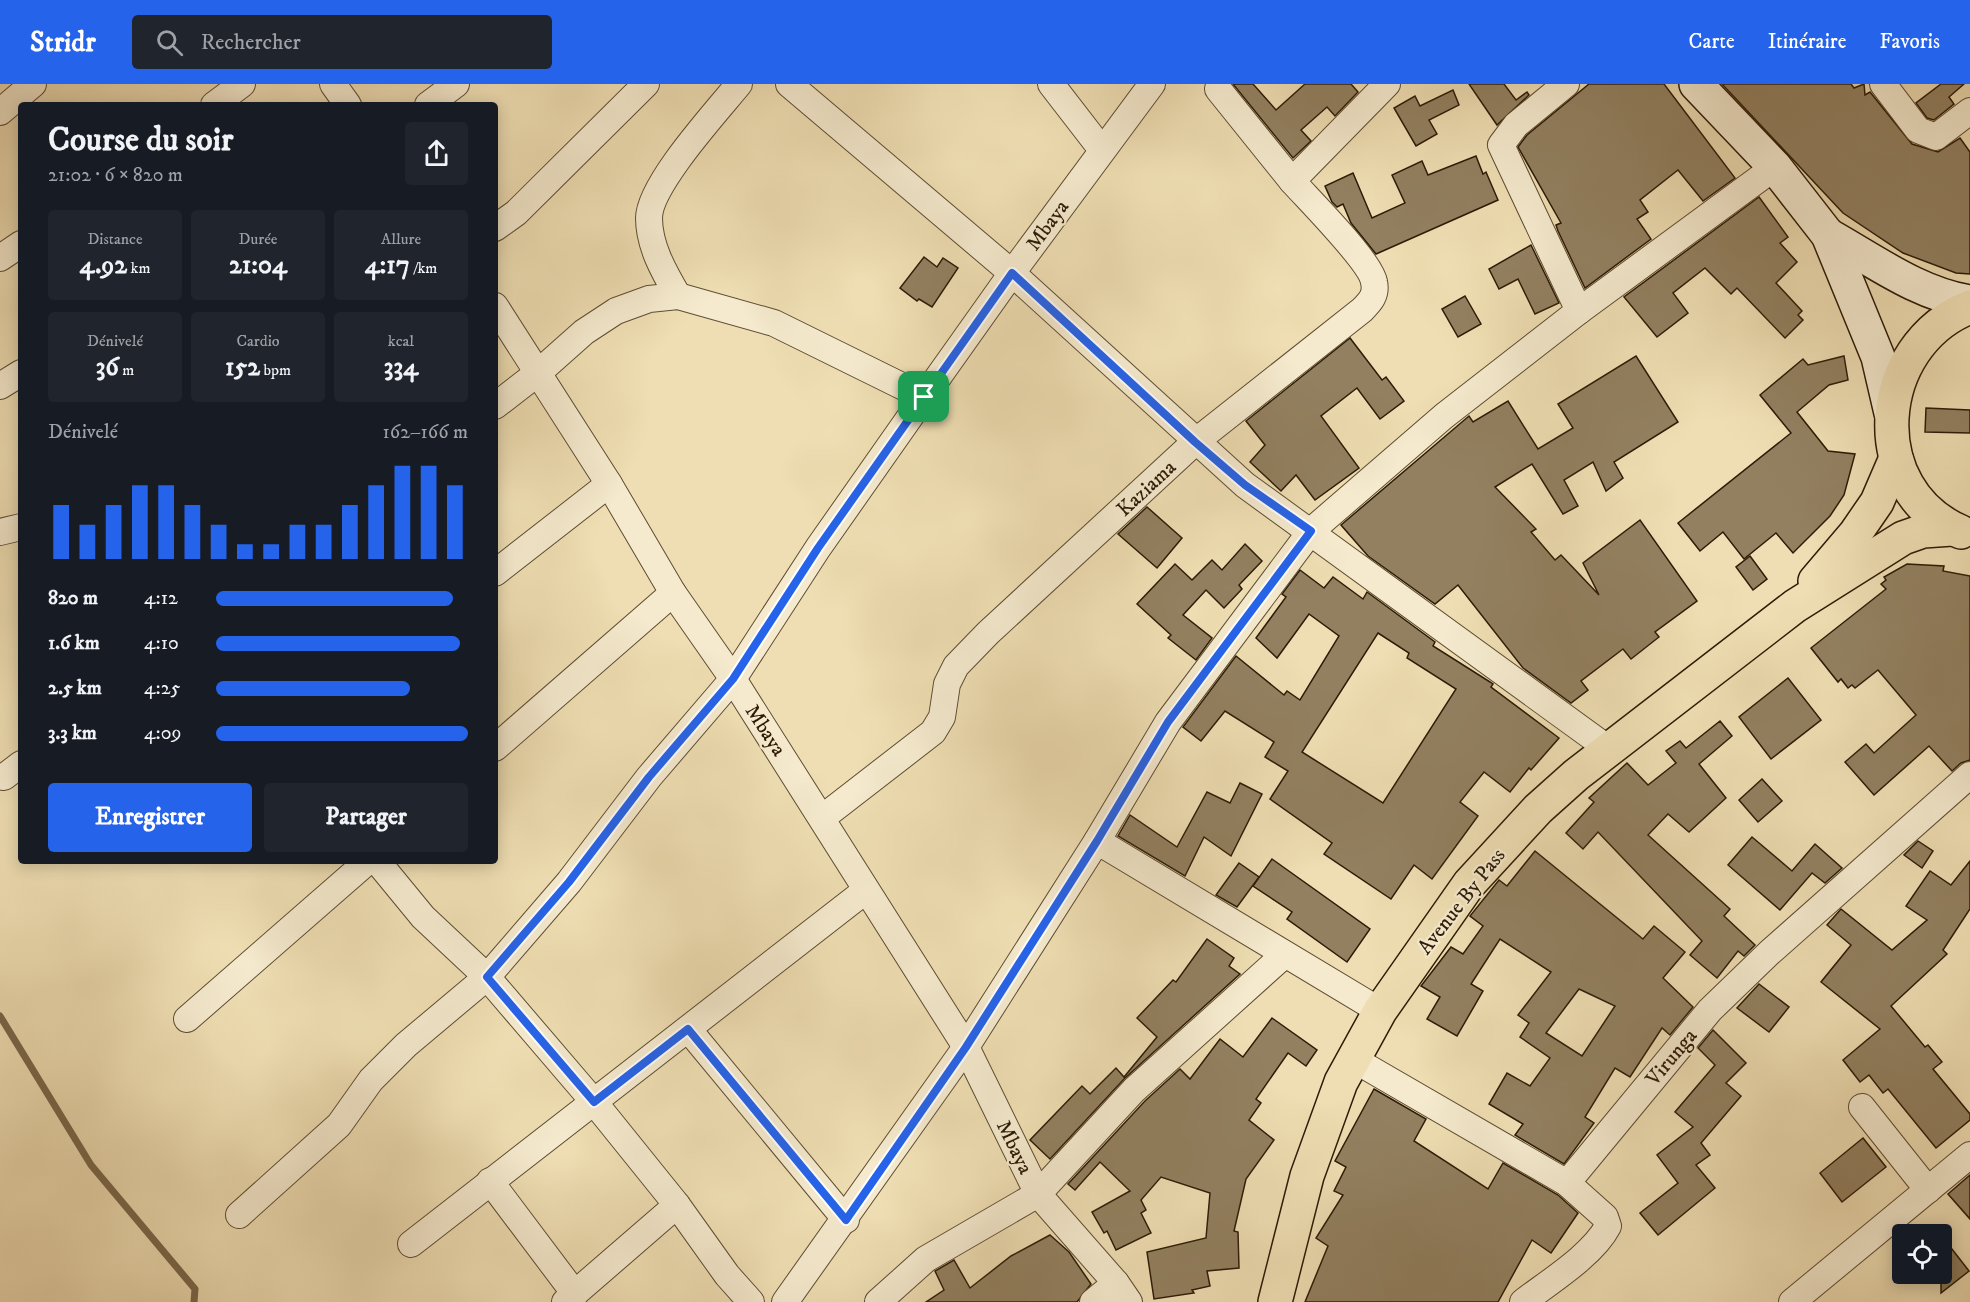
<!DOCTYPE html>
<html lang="fr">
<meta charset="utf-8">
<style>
body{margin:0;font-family:"IM FELL DW Pica",serif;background:#20242c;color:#f1f3f6;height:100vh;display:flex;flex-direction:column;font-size:22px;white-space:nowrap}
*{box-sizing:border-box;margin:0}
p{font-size:20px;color:#9ea1a6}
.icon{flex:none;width:33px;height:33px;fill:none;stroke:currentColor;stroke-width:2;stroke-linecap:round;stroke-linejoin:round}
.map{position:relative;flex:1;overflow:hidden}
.sheet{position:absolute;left:18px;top:18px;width:480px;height:762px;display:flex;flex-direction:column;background:#171b24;border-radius:6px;box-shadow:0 3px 15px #0003}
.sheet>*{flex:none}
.fabs{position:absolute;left:1892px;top:1140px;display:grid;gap:12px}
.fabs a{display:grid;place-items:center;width:60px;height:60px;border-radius:6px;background:#171b24;box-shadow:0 3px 15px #0003;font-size:30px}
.pin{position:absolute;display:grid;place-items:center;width:51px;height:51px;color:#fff;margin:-26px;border-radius:12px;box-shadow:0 3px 9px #0006}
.round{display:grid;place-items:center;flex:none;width:63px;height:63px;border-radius:6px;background:#20242c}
.overview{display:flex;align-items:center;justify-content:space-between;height:102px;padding:0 30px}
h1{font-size:33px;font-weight:700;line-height:45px}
.figures{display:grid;grid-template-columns:repeat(3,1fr);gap:9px;height:102px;padding:6px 30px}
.figures div{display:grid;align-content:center;border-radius:6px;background:#20242c;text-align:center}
.figures b{font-size:26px;font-weight:700}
.figures small{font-size:16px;font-weight:400}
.figures p{font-size:16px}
.chart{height:168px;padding:12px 30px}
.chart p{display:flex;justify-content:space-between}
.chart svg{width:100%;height:108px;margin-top:6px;stroke:#2563eb;stroke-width:6}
.button{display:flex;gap:12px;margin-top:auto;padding:12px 30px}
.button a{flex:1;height:69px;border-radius:6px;background:#2563eb;color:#fff;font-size:24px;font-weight:700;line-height:69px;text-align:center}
.button a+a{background:#20242c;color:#f1f3f6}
ul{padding:0 30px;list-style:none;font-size:20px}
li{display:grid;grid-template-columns:96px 72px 1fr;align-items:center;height:45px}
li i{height:15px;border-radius:8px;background:#2563eb}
header{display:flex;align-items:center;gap:36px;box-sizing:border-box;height:84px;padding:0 30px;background:#2563eb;color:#fff}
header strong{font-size:28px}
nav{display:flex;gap:33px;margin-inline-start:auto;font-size:21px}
.search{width:420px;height:54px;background:#20242c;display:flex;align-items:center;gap:15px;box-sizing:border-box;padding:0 21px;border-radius:6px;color:#9ea1a6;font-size:22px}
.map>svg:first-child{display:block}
</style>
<header>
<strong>Stridr</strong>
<div class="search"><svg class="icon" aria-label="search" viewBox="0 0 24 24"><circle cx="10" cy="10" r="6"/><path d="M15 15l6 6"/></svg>Rechercher</div>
<nav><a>Carte</a><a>Itinéraire</a><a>Favoris</a></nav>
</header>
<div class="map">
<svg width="1970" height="1218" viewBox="0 0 1970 1218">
<rect width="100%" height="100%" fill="#efdeb3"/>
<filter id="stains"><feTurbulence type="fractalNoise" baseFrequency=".00333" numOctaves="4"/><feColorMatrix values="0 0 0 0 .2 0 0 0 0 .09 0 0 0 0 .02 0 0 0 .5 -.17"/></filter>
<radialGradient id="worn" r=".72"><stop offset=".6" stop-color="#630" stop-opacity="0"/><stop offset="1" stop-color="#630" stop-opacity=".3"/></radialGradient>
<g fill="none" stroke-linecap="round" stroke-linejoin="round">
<path stroke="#7a684b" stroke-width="7" d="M0,932L91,1081L195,1205L194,1218"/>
</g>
<g fill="#928060" stroke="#2d1b07" stroke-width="1.5" fill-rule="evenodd">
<path d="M1233,0H1253L1276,26L1305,0H1351L1358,8L1335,32L1327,23L1301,46L1311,57L1293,74Z"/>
<path d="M1469,0H1504L1516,16L1527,8L1529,11L1497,41Z"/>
<path d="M1589,0H1664L1735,94L1703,117L1678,86L1640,116L1648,128L1637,135L1651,155L1585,204L1558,147L1556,141L1561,139L1518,63L1527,51Z"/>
<path d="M1722,0H1851L1854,4L1864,0L1865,11L1870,8L1912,60L1938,68L1960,54L1970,68V190L1956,189L1903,169L1843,129Z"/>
<path d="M1941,0H1964L1949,13L1954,20L1934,36L1927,34L1916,19Z"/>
<path d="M1453,6L1459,21L1429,36L1437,50L1416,62L1394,24L1415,12L1420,22Z"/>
<path d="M1476,72L1483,90L1486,88L1498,116L1376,170L1351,139L1343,120L1337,123L1332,118L1325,102L1353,89L1372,134L1405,119L1392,91L1422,77L1428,91Z"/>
<path d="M1759,113L1788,153L1780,159L1797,178L1776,199L1802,227L1798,231L1803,236L1785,254L1737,204L1731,210L1705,184L1673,209L1688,229L1657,253L1624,213Z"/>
<path d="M1531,161L1559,219L1535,230L1518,195L1499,205L1489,185Z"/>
<path d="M924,173L937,183L943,174L958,184L932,223L919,215L917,217L900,204Z"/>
<path d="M1465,212L1481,240L1458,253L1442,225Z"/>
<path d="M1350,254L1382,296L1386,293L1404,317L1380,335L1357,304L1321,332L1359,384L1315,416L1296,391L1281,407L1250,378L1265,361L1246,337Z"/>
<path d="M1636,272L1678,338L1614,378L1623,394L1606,407L1593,378L1564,396L1578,422L1563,430L1532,380L1495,403L1536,445L1531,448L1555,476L1561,471L1599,511L1583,479L1640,436L1697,517L1655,548L1659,553L1631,575L1623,565L1581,597L1588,606L1571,619L1523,584L1458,501L1435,520L1368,472L1341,441L1469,332L1473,338L1508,317L1538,365L1573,344L1558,320Z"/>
<path d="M1844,272L1848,296L1829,301L1797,328L1828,367L1855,370L1844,411L1830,432L1793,469L1776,449L1744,475L1723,448L1700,467L1678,439L1791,349L1760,311L1803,275L1808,281Z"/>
<path d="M1926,324L1970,326V349L1925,348Z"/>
<path d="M1147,423L1182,454L1157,484L1118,450Z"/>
<path d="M1245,460L1262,477L1239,501L1242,505L1224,524L1206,506L1183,531L1212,554L1196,576L1168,554L1171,551L1137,520L1175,480L1192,496L1212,476L1222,486Z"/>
<path d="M1750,472L1767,495L1753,506L1736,483Z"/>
<path d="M1907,480L1944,482L1943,487L1970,492V676L1961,679L1952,687L1929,662L1874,711L1845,678L1866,660L1874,669L1916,631L1878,586L1855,604L1852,601L1848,604L1841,595L1838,598L1811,564L1886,505L1881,500L1886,496L1884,493Z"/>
<path d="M1300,486L1324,504L1333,493L1363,515L1367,508L1435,558L1433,562L1490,598L1493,600L1491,603L1559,654L1531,686L1529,684L1510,708L1484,688L1460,718L1478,732L1432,795L1414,781L1391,815L1324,770L1332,759L1270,715L1288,687L1265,673L1274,658L1225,627L1201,657L1183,643L1236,572L1284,611L1287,607L1300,616L1339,552L1309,530L1277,574L1256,554L1286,513L1282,510ZM1378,549L1409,569L1407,574L1456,605L1383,719L1302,668Z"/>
<path d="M1788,594L1821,636L1771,675L1739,633Z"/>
<path d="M1720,637L1732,652L1699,680L1726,714L1689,748L1668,730L1648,751L1730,825L1724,832L1755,861L1744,872L1738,867L1717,894L1690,871L1702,857L1598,748L1583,765L1566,749L1594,718L1589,714L1627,679L1648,701L1676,679L1666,667L1680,657L1686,664Z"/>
<path d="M1762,695L1782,717L1758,738L1739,716Z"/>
<path d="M1240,699L1262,710L1231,772L1204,753L1185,792L1118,752L1130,731L1177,763L1207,708L1230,719Z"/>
<path d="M1752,753L1792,787L1815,760L1842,784L1825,799L1812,789L1780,826L1728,781Z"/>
<path d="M1918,757L1933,767L1922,784L1904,771Z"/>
<path d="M1535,767L1643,855L1654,842L1685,868L1663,894L1693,923L1670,951L1662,944L1630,993L1615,984L1585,1033L1594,1039L1564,1080L1515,1051L1523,1040L1489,1020L1507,989L1530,1002L1550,974L1520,953L1529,939L1518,931L1551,888L1500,855L1471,900L1483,907L1457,952L1427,935L1440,913L1421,902L1451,863L1463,870L1483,842L1470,832L1499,796L1507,802ZM1579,905L1615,922L1582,972L1546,949Z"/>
<path d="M1272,775L1370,845L1347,878L1287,835L1292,828L1253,802Z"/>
<path d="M1970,777V825L1943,866L1947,870L1891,922L1925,963L1928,961L1942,978L1933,985L1970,1030V1036L1936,1064L1888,1005L1883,1009L1869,991L1860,998L1843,976L1880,945L1821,898L1851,861L1827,841L1841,825L1892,866L1927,836L1906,822L1930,787L1951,801Z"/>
<path d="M1239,779L1259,793L1237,823L1216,811Z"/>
<path d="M1207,855L1234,874L1229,882L1240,890L1124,995L1050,1075L1030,1056L1082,1002L1090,1010L1116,984L1124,993L1157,953L1137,934L1173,896L1176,898Z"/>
<path d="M1759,900L1789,923L1769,948L1737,924Z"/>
<path d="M1272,934L1317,966L1306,982L1288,969L1256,1015L1261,1019L1249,1036L1274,1056L1246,1095L1234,1147L1238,1148L1239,1184L1207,1187L1210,1202L1192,1206L1194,1209L1154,1215L1147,1168L1206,1154L1210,1109L1161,1093L1141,1116L1146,1126L1141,1129L1151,1149L1116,1166L1107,1147L1104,1149L1092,1128L1130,1107L1100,1078L1075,1106L1068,1100L1145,1017L1180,985L1190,995L1220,955L1243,973Z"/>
<path d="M1713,946L1746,979L1726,999L1741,1012L1701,1059L1710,1071L1696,1081L1715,1104L1658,1151L1640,1129L1678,1099L1657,1071L1693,1043L1675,1028L1715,981L1698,964Z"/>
<path d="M1374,1005L1426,1035L1414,1057L1488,1105L1503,1079L1558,1111L1578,1129L1551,1169L1532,1156L1498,1218H1305L1328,1162L1316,1154L1343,1111L1334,1107L1346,1083L1335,1077Z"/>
<path d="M1863,1054L1886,1083L1842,1118L1820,1089Z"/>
<path d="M1970,1091V1135L1948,1110Z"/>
<path d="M1050,1151L1069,1168L1091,1200L1077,1218H926L944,1206L935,1187L954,1176L970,1204L1011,1172Z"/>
<path d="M1941,1151L1969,1187L1941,1209Z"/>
</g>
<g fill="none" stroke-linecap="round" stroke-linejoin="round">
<defs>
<g id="minor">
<path d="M333,0L348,21"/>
<path d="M789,0L1012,189L1245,401L1610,666"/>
<path d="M1051,0L1102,66"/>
<path d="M1566,0L1516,41L1501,61L1579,227"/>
<path d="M1883,0L1918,46L1936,53L1970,27"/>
<path d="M1218,5L1292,97"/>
<path d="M214,21L242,0"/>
<path d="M428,21L456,0"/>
<path d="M0,28L33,0"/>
<path d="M495,144L516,129L646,0"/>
<path d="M0,174L21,160"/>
<path d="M678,212C664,188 649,162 649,134C649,101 717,27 739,0"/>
<path d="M495,222L609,400L673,509L733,595L966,963L1038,1110L1116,1199L1129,1218"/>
<path d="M0,302L21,289"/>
<path d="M495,322L539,288L584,248L616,227L649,215L678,212L774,239L924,313"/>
<path d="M0,448L21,443"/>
<path d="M495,489L609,400"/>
<path d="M495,664L673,509"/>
<path d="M4,693L21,680"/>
<path d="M822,734L933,648L942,633L947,600L956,582L988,549L1195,358L1362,226C1370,218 1377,211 1374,198C1371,178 1308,115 1292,97L1387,0"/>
<path d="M1097,757L1380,927"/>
<path d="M377,777L423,833L487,893L594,1018L677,1121L727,1191L751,1218"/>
<path d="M187,935L368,777"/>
<path d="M688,945L846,1136"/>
<path d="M1353,975L1567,1099L1710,926L1769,869L1970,691"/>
<path d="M1862,1023L1928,1106"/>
<path d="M490,1097L575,1210"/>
<path d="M239,1131L339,1041L371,996L406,961L487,893L569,798L649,693L733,595L818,464L924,313L1012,189L1152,0"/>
<path d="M411,1160L865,807"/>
<path d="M565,1218L677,1121"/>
<path d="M785,1218L966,963L1097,757L1168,638L1311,447L1444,332L1579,227L1775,83"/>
<path d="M878,1218L926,1175L1038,1110L1134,1006L1284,871"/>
<path d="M1093,1218L1116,1199"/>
<path d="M1523,1218C1549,1198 1593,1171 1608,1142L1605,1133L1567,1099"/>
<path d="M1792,1218L1970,1071"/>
</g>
<g id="secondary">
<path d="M1696,0L1775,83L1828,151L1878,273L1891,329"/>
<path d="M1828,151C1873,176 1918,210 1970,218"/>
</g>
<g id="trunk">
<path d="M1961,448C1862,406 1873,261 1970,223"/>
<path d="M1815,497L1855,450L1877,418L1896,374"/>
<path d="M1275,1218L1307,1092L1341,998L1380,927L1469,800L1538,725L1576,691L1795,522L1903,454L1923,447L1952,445"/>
</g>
</defs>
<use href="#minor" stroke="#5e4c32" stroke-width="28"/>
<use href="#secondary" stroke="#2d1b07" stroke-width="36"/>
<use href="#trunk" stroke="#2d1b07" stroke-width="36"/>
<use href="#minor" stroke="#f5eace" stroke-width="26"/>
<use href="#secondary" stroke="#f5eace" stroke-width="33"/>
<use href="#trunk" stroke="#efdeb3" stroke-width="33"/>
</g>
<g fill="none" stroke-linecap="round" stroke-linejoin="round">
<defs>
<path id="route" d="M1012,189L1195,358L1245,401L1311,447L1168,638L1097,757L966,963L846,1136L688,945L594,1018L487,893L569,798L649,693L733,595L818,464Z"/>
</defs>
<use href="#route" stroke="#fff" stroke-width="12"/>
<use href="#route" stroke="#2563eb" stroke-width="8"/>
</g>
<g text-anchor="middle" stroke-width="4.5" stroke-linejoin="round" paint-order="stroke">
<g font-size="21" fill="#2d1b07" stroke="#f5eace">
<text transform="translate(1047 141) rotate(-54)" y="7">Mbaya</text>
<text transform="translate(1146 404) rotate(-43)" y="7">Kaziama</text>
<text transform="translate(766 646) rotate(57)" y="7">Mbaya</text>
<text transform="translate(1461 817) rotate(-52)" y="7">Avenue By Pass</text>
<text transform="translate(1671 973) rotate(-50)" y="7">Virunga</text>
<text transform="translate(1015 1063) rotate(64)" y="7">Mbaya</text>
</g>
</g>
<rect width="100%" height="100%" filter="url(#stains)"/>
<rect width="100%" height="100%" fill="url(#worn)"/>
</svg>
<div class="fabs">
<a><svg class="icon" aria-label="locate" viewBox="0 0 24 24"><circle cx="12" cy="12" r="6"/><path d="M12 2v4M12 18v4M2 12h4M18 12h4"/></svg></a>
</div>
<div class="pin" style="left:924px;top:313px;background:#1e9e55"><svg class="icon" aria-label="arrive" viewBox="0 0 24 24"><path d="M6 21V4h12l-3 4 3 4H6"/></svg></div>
<section class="sheet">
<div class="overview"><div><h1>Course du soir</h1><p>21:02 · 6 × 820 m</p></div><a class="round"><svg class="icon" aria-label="share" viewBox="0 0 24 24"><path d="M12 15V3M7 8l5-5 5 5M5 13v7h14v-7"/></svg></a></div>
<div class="figures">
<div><p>Distance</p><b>4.92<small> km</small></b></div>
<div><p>Durée</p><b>21:04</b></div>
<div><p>Allure</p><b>4:17<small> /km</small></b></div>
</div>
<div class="figures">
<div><p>Dénivelé</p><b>36<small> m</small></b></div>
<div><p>Cardio</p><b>152<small> bpm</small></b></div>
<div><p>kcal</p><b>334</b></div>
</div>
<div class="chart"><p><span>Dénivelé</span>162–166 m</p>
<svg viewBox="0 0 160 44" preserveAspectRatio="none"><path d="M5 44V22M15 44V30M25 44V22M35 44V14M45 44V14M55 44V22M65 44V30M75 44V38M85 44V38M95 44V30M105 44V30M115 44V22M125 44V14M135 44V6M145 44V6M155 44V14"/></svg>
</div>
<ul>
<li><b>820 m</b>4:12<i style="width:94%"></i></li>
<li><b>1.6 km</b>4:10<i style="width:97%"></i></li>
<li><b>2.5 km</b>4:25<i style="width:77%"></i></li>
<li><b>3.3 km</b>4:09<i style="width:100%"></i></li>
</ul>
<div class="button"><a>Enregistrer</a><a>Partager</a></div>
</section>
</div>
